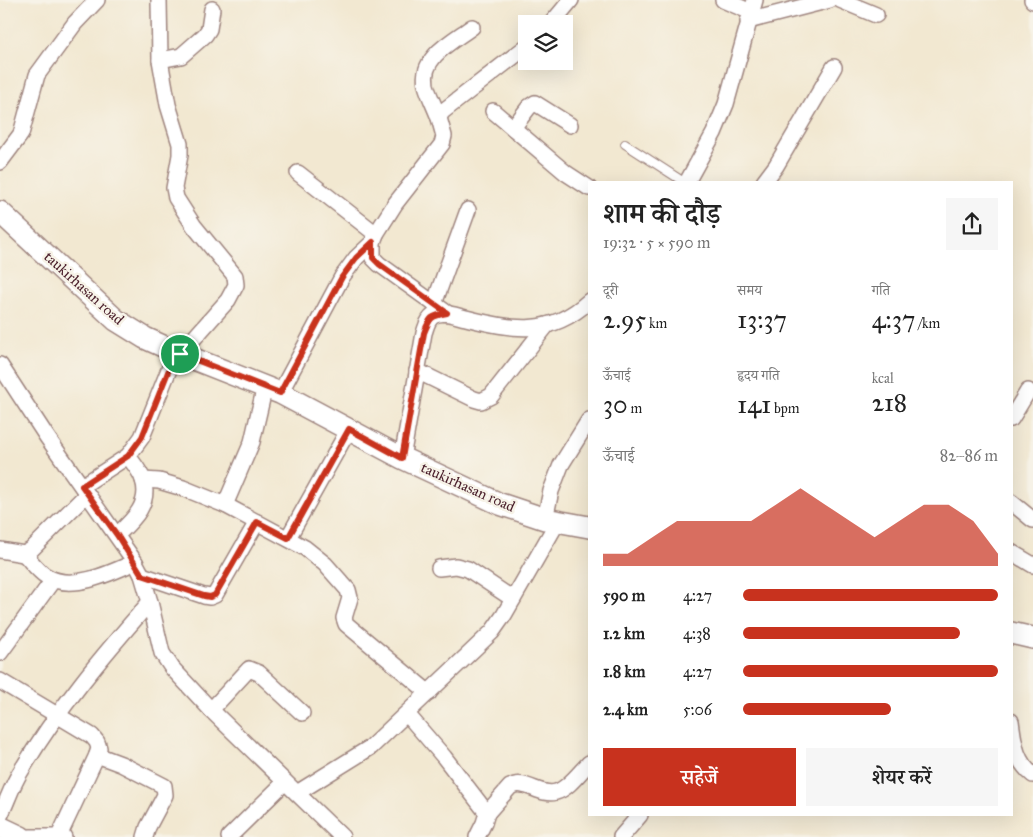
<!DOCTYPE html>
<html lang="hi">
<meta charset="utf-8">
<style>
body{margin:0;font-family:"IM FELL Great Primer","Noto Serif Devanagari",serif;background:#f6f6f6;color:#222;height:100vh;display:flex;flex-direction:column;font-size:19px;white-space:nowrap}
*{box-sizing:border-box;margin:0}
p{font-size:16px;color:#767676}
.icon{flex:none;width:28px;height:28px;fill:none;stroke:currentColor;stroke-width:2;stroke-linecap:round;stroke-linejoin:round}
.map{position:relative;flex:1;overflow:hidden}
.details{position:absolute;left:588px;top:181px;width:425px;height:635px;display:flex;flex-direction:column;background:#fff;border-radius:0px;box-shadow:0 5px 20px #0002}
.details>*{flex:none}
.controls{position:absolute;left:518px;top:15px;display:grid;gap:10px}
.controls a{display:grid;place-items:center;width:55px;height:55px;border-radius:0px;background:#fff;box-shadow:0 5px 20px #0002;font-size:25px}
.pin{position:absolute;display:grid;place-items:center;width:42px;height:42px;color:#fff;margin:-21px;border:2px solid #fff;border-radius:50%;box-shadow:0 1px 5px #0007}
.round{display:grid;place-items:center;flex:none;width:52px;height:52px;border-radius:0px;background:#f6f6f6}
.head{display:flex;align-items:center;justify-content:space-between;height:85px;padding:0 15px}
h1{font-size:28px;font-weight:600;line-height:38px}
.metrics{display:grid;grid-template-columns:repeat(3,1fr);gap:8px;height:85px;padding:5px 15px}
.metrics div{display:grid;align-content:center}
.metrics b{font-size:25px;font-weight:600}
.metrics small{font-size:14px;font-weight:400}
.metrics p{font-size:14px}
.chart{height:140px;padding:10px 15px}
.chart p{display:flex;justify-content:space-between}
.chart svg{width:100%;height:90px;margin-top:5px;fill:#c8321e;opacity:.7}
.action{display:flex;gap:10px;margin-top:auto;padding:10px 15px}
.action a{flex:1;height:58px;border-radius:0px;background:#c8321e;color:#fff;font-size:20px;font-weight:600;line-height:58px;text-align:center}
.action a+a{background:#f6f6f6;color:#222}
ul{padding:0 15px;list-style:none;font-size:16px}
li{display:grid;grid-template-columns:80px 60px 1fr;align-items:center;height:38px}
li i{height:12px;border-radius:6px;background:#c8321e}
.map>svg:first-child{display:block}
</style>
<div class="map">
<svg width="1033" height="837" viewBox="0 0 1033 837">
<rect width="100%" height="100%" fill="#f7f3e8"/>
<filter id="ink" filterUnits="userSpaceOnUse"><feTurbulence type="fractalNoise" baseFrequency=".02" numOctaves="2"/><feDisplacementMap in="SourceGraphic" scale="10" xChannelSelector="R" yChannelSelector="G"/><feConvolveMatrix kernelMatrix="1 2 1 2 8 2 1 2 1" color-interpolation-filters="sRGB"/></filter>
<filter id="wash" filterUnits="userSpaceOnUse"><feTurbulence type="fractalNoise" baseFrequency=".0096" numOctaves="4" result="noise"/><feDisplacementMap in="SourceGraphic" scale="20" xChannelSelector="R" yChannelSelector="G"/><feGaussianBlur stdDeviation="1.12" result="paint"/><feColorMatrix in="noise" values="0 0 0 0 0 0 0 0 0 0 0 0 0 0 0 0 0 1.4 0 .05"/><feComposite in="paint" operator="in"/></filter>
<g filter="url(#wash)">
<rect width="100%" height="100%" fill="#f2e8d1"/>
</g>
<g filter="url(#ink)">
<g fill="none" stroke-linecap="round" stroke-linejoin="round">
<defs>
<path id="lane" d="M625,144L684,182"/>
<g id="street">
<path d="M159,0L160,60L168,105L180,144V155L174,188L176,198L194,226L235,276L236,285L228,300L180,354"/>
<path d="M723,0L751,12"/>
<path d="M840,0L876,15"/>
<path d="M1032,0L1033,1"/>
<path d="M748,21L830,0"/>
<path d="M551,24L571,0"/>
<path d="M160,60L181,56L205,35L209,29L212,9"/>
<path d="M493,111L566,173L589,188"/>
<path d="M439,118C435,107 429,96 426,85C420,57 453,41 472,27"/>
<path d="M513,128L529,107L535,103L570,125"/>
<path d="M0,162L21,134L37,75L75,23L97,0"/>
<path d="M298,173L376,234"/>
<path d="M687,182L714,133L726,104L755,0"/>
<path d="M764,182L776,166L834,67"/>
<path d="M434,304L468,210"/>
<path d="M447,313L379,264L373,258V242L376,234L395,204L442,144L444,136L439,118L442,112L526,47"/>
<path d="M0,365L47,437L135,562L142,575L150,602L162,653L172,668L211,710L342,837"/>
<path d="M417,371L474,399L481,401L491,396L547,325"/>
<path d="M280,393L342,277L356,258L373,242"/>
<path d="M1011,419L1028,391"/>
<path d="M402,458L424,333C426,328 427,320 433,316C443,310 456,316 466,318C513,330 550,337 589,301"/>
<path d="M143,480L159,481L183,488L225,505L305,548L325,564L348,590L350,598L344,618L346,624L429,693"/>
<path d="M82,486L128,456L142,437L176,352"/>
<path d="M1011,502L1033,520"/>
<path d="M225,505L252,442L265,386"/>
<path d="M545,519L551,491L561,465L589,420"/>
<path d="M117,535C133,520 151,504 143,480C141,472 133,463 128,456"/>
<path d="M288,538L349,429"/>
<path d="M0,550L24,554L31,550L87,494"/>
<path d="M1011,552L1033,565"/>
<path d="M24,554C31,561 38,571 46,576C71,592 111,573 135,562"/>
<path d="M439,568L456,566L468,569L513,599"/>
<path d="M142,575L204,596L210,597L215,595L257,522"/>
<path d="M0,653L53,580"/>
<path d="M0,681L92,736L97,742L99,748L97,755L59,836"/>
<path d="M211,710L249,669L259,673L302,713"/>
<path d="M407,714L444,757L487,813L484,823L477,837"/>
<path d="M1011,721C1014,742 1015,761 1033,775"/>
<path d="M97,755L121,764L164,786L165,795L148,827L145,837"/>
<path d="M297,793L371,747L492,632L504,615L558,521"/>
<path d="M487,813L510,787C525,778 540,797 556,792C568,789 580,772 589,763"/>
<path d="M0,816C7,802 12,785 21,771C57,710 103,655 150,602"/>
<path d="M30,837H64"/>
<path d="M229,837L285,782"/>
<path d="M621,837L640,815"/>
</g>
<g id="secondary">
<path d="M0,212L116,320L145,338L176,352L280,393L402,458L500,504L545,519L589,527"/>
<path d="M1011,633L1033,638"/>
<path d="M0,827L21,837"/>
</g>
</defs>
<use href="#lane" stroke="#9e847e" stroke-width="10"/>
<use href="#street" stroke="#9e847e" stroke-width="18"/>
<use href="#secondary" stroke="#9e847e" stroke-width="24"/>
<use href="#lane" stroke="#fff" stroke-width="8"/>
<use href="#street" stroke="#fff" stroke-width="15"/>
<use href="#secondary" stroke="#fff" stroke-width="21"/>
</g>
</g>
<g fill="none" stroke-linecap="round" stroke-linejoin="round" filter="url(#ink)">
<defs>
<path id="route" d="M373,242V258L379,264L447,313C431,316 430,317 424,333L402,458L349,429L288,538L257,522L215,595L210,597L204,596L142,575L117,535L82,486L128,456L142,437L176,352L280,393L342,277L356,258Z"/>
</defs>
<use href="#route" stroke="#fff" stroke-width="10"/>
<use href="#route" stroke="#c8321e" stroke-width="6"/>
</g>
<g text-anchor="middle" stroke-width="5" stroke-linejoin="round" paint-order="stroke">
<g font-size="15" fill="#4a1f2b" stroke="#f7f3e8">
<text transform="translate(84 288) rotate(42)" y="5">taukirhasan road</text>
<text transform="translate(468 487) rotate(24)" y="5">taukirhasan road</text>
</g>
</g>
</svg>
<div class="controls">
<a><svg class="icon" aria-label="layers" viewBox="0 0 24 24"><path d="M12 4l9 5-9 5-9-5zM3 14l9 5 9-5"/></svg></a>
</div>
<div class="pin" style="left:180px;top:354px;background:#1e9e55"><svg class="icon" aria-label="arrive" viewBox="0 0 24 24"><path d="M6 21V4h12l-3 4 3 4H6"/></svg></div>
<section class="details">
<div class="head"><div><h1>शाम की दौड़</h1><p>19:32 · 5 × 590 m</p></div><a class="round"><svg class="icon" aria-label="share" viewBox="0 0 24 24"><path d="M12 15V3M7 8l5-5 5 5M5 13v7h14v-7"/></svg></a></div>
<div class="metrics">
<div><p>दूरी</p><b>2.95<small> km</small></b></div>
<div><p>समय</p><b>13:37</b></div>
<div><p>गति</p><b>4:37<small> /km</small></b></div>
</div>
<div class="metrics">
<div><p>ऊँचाई</p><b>30<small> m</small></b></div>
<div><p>हृदय गति</p><b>141<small> bpm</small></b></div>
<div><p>kcal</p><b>218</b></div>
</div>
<div class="chart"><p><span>ऊँचाई</span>82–86 m</p>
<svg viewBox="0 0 160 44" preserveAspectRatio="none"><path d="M0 44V38L10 38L20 30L30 22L40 22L50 22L60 22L70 14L80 6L90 14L100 22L110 30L120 22L130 14L140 14L150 22L160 38V44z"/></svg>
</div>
<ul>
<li><b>590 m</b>4:27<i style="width:100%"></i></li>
<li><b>1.2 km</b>4:38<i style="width:85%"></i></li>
<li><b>1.8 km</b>4:27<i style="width:100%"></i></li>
<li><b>2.4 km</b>5:06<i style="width:58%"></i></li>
</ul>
<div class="action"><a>सहेजें</a><a>शेयर करें</a></div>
</section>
</div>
